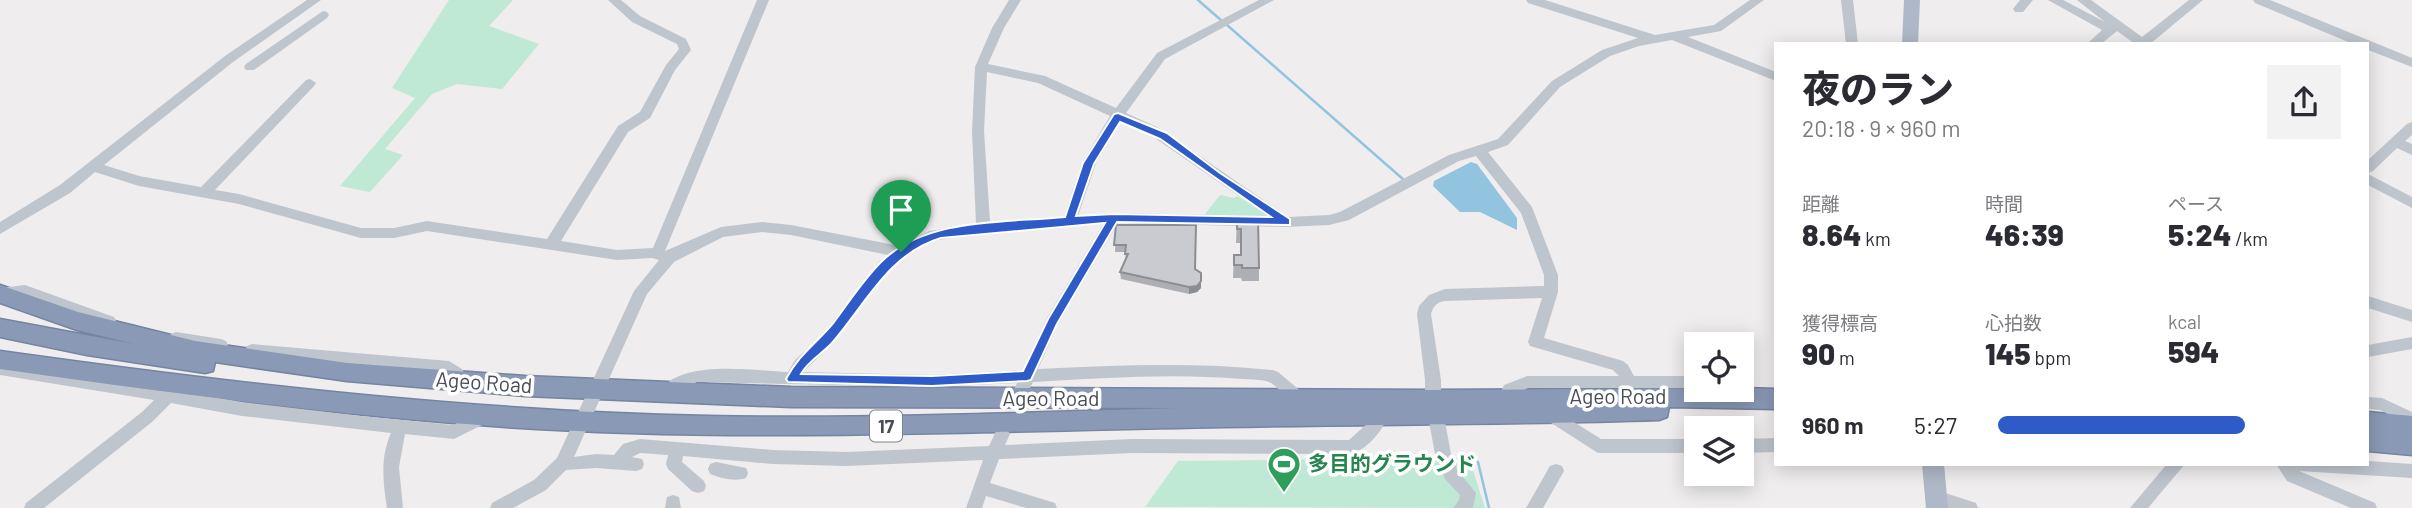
<!DOCTYPE html>
<html lang="ja">
<meta charset="utf-8">
<style>
body{margin:0;font-family:Barlow,"Noto Sans JP",sans-serif;background:#f2f2f3;color:#2b2b33;height:100vh;display:flex;flex-direction:column;font-size:26px;white-space:nowrap}
*{box-sizing:border-box;margin:0}
p{font-size:23px;color:#7c7c81}
.icon{flex:none;width:38px;height:38px;fill:none;stroke:currentColor;stroke-width:2;stroke-linecap:round;stroke-linejoin:round}
.map{position:relative;flex:1;overflow:hidden}
.side{position:absolute;left:1774px;top:42px;width:595px;height:424px;display:flex;flex-direction:column;background:#fff;border-radius:0px;box-shadow:0 4px 18px #0003}
.side>*{flex:none}
.buttons{position:absolute;left:1684px;top:332px;display:grid;gap:14px}
.buttons a{display:grid;place-items:center;width:70px;height:70px;border-radius:0px;background:#fff;box-shadow:0 4px 18px #0003;font-size:35px}
.pin{position:absolute;display:grid;place-items:center;width:60px;height:60px;color:#fff;margin:-72px -30px;border-radius:50% 50% 50% 0;rotate:-45deg;box-shadow:0 0 7px #0007}
.pin .icon{rotate:45deg}
.round{display:grid;place-items:center;flex:none;width:74px;height:74px;border-radius:0px;background:#f2f2f3}
.head{display:flex;align-items:center;justify-content:space-between;height:119px;padding:0 28px}
h1{font-size:38px;font-weight:800;line-height:52px}
.figures{display:grid;grid-template-columns:repeat(3,1fr);gap:10px;height:119px;padding:7px 28px}
.figures div{display:grid;align-content:center}
.figures b{font-size:30px;font-weight:800}
.figures small{font-size:19px;font-weight:400}
.figures p{font-size:19px}
ul{padding:0 28px;list-style:none;font-size:23px}
li{display:grid;grid-template-columns:112px 84px 1fr;align-items:center;height:52px}
li i{height:18px;border-radius:9px;background:#2e5bc7}
.map>svg:first-child{display:block}
</style>
<div class="map">
<svg width="2412" height="508" viewBox="0 0 2412 508">
<rect width="100%" height="100%" fill="#efeded"/>
<g fill="#bfe8d5">
<path d="M449,0H513L489,26L539,44L502,89L457,84L432,94L385,149L403,155L370,192L340,186L415,98L392,88Z"/>
<path d="M1220,195L1234,198L1237,196L1269,216L1202,218Z"/>
<path d="M1469,458L1485,508L1145,507L1178,461Z"/>
</g>
<path fill="#92c4e0" d="M1471,162L1477,164L1517,218V230L1480,212H1460L1433,186L1434,181Z"/>
<g fill="none" stroke-linecap="round" stroke-linejoin="round">
<g stroke="#92c4e0" stroke-width="2.5">
<path d="M1198,0L1222,21"/>
<path d="M1227,25L1404,180"/>
<path d="M1478,462L1489,508"/>
</g>
<defs>
<g id="highway">
<path d="M0,285L78,312L195,341L347,363L525,376L791,387L1433,390L1741,388L1776,389V409L1669,407L1667,417L1659,420C1514,425 1369,424 1225,427C985,431 746,443 506,427C337,415 168,393 0,369V351C235,384 470,411 708,416C864,419 1020,413 1176,408L791,407L525,396L347,381L215,362L213,371L205,373L87,355L0,337V319L134,344L77,330L0,303Z"/>
<path d="M2368,412L2412,416V455L2368,451Z"/>
</g>
</defs>
<use href="#highway" stroke="#7584a1" stroke-width="3"/>
<g fill="#bfc5cd" fill-rule="evenodd">
<path d="M307,0H321L233,62L104,165L139,176L201,187L306,80L310,79L316,83L314,86L215,190L239,194L361,228H394L427,221L547,239L618,126L640,112L666,65L679,49L677,44L632,22L608,0H621L640,16L686,39L691,50L675,70L650,118L628,132L561,241L617,250L653,248L757,0H769L665,251L721,227L762,222L791,225L900,246L929,231L976,224L972,131L975,67L992,28L1009,0H1021L1004,28L988,64L1045,76L1116,108L1157,53L1259,0H1274L1165,59L1126,113L1159,128L1288,217L1329,215L1340,212L1449,155L1498,139L1552,81L1602,50L1638,38L1528,3L1526,0H1545L1655,35L1714,25L1750,0H1764L1721,31L1688,37L1776,72V81L1672,40L1639,46L1610,56L1560,87L1508,145L1488,152L1532,207L1558,275V292L1544,338L1623,361L1628,365L1634,376H1696V388H1528L1515,394L1511,403L1506,404L1501,403L1498,398L1504,385L1527,376H1619L1613,370L1530,346L1528,342L1542,298L1445,301C1437,302 1433,306 1431,314L1441,380V400L1451,454L1457,470L1476,493L1473,508H1453L1459,500L1460,495L1445,479L1435,454L1425,400V380L1417,314L1419,306L1429,295L1445,289L1544,286V275L1521,213L1476,156L1459,161L1349,220L1329,225L1286,227L1118,223L1058,324L1038,369C1117,365 1195,362 1273,370L1278,372L1303,393L1306,398L1303,403C1288,408 1281,387 1269,382C1262,379 1250,380 1242,379C1173,373 1102,378 1033,382L1026,396L1021,397L1016,396L1013,391L1017,383L932,387L697,382C685,386 674,402 662,398L659,393C678,358 754,371 788,372L795,360L821,337L879,262L888,255L791,235L762,232L723,237L674,262L647,294L574,457L596,454L614,455L623,444L640,439L773,450L846,452L989,446L997,429L1002,427L1007,429L1010,434L1005,445L1132,439L1349,440L1370,421L1375,410L1380,408L1385,410L1388,415C1383,431 1368,448 1352,454L1132,453L999,459L990,483L1055,503L1057,508H1026L986,496L982,508H966L983,460L846,466L773,464L683,456L682,462L704,481L706,486L704,491L698,493L692,491L668,469L666,464L668,455L640,453L632,457L642,459L644,464L642,469L636,471L596,468L566,470L546,490L513,508H490L492,503L534,480L557,458L634,291L659,260L652,258L617,260L427,231L394,238H361L239,204L139,186L95,172L70,193L0,234V222L60,185L225,56ZM987,72L1038,83L1110,116L1082,163L1064,217L990,222L984,131ZM1121,121L1149,134L1268,216L1114,213L1078,216L1096,163ZM1103,224L1047,318L1023,370L932,375L803,372L831,345L889,270L916,249L932,241L983,233Z"/>
<path d="M1841,0H1853L1858,44H1846Z"/>
<path d="M2020,0H2033L2023,12H2015L2013,9Z"/>
<path d="M2048,0H2063L2105,22L2077,0H2091L2142,37L2189,0H2203L2150,44H2135L2117,31L2101,44H2087L2102,30Z"/>
<path d="M2253,0H2270L2412,58V67L2368,50V44H2353L2255,3Z"/>
<path d="M323,11L327,12L329,15L327,18L254,70H246L244,67L246,64Z"/>
<path d="M2412,122V135L2405,141L2412,144V155L2397,148L2373,171L2368,173V160L2407,124Z"/>
<path d="M2368,174L2412,197V208L2368,185Z"/>
<path d="M25,285L114,317L116,321L114,325L109,327L25,297L0,300V288Z"/>
<path d="M2368,296L2412,310V322L2368,308Z"/>
<path d="M176,332L221,339L226,341L228,345L226,349L221,351L176,344L171,342L169,338L171,334Z"/>
<path d="M2412,337V349L2368,357V345Z"/>
<path d="M252,344L449,361L462,369L471,382L468,386C457,390 454,379 446,373L252,356L247,354L245,350L247,346Z"/>
<path d="M0,363L98,377L242,402L361,416L453,425L485,409L490,411L493,416L490,421L454,439L405,434L399,467L403,508H387C383,483 380,457 391,433L242,416L171,403L152,422L44,508H24L26,503L142,412L154,400L0,375Z"/>
<path d="M2368,397L2382,398L2412,412V426L2380,410L2368,409Z"/>
<path d="M1550,407L1601,439H1696V453H1598L1545,419L1542,414L1545,409Z"/>
<path d="M1776,438V452L1741,453V439Z"/>
<path d="M2368,461L2412,464V478L2299,471L2375,503L2377,508H2351L2287,481L2276,464H2368Z"/>
<path d="M716,462L746,468L748,473L746,478C735,482 720,478 710,474L708,469L710,464Z"/>
<path d="M1556,464L1562,466L1564,471L1543,508H1526L1550,466Z"/>
<path d="M2167,464H2185L2148,508H2130Z"/>
<path d="M1936,490L1976,503L1978,508H1948L1930,502L1928,497L1930,492Z"/>
<path d="M673,495L679,497L681,508H665L667,497Z"/>
</g>
<g fill="#afb8c8" fill-rule="evenodd">
<path d="M1904,0H1920L1918,44H1902Z"/>
<path d="M1922,464H1944L1948,508H1926Z"/>
</g>
<use href="#highway" fill="#8a99b6" fill-rule="evenodd"/>
</g>
<g fill="#aeafb4">
<path d="M1237,218L1259,268V281H1242L1241,278H1233L1234,255H1240V243H1236Z"/>
<path d="M1116,225L1195,269L1201,288L1197,292L1189,294L1121,279L1120,272L1126,260L1125,252H1115Z"/>
</g>
<path fill="#8d8e92" d="M1201,281V288L1197,292L1189,294V287Z"/>
<g fill="#cacbd1" stroke="#8d8e92" stroke-width="2">
<path d="M1237,218H1258L1259,268H1242V265H1234V255H1241V229H1237Z"/>
<path d="M1116,225H1196L1195,269L1201,273V281L1197,286L1189,287L1120,272L1128,254H1125L1126,245H1114Z"/>
</g>
<path fill="#2e5bc7" stroke="#fff" stroke-width="2" fill-rule="evenodd" d="M1118,113L1167,133L1220,173L1290,219V225L1117,222L1057,324L1031,380L1027,381L932,386L788,382L786,379C799,354 817,343 834,322C849,302 863,280 881,262C927,217 1004,223 1065,217L1083,163L1114,114ZM1120,122L1160,139L1271,217L1114,214L1076,216L1094,164ZM1105,223L1048,319L1023,371L932,376L801,374C808,361 822,354 832,343C866,304 888,254 941,238Z"/>
<defs>
<symbol id="stadium-pin" viewBox="-11 -11 22 30"><path d="M0 17L-7.5 6A9.5 9.5 0 1 1 7.5 6Z" fill="#2e9e5b" stroke="#fff"/><path d="M0-5a6.5 5 0 1 0 0 10a6.5 5 0 1 0 0-10ZM-3.5-1.8h7v3.6h-7Z" fill="#fff"/></symbol>
</defs>
<g fill-rule="evenodd">
<use href="#stadium-pin" x="1265" y="445" width="38" height="52"/>
</g>
<g text-anchor="middle" stroke-width="7" stroke-linejoin="round" paint-order="stroke">
<rect fill="#fff" stroke="#7e8289" stroke-width="2" x="870" y="410.5" width="32" height="31" rx="5"/>
<g font-size="19" font-weight="bold" fill="#474d57">
<text x="886" y="433">17</text>
</g>
<g font-size="21" fill="#474d57" stroke="#fff">
<text transform="translate(484 383) rotate(4)" y="7">Ageo Road</text>
<text x="1618" y="404">Ageo Road</text>
<text x="1051" y="406">Ageo Road</text>
</g>
<g font-size="21" font-weight="bold" fill="#27864d" stroke="#fff" text-anchor="start">
<text x="1308" y="471">多目的グラウンド</text>
</g>
</g>
</svg>
<div class="buttons">
<a><svg class="icon" aria-label="locate" viewBox="0 0 24 24"><circle cx="12" cy="12" r="6"/><path d="M12 2v4M12 18v4M2 12h4M18 12h4"/></svg></a>
<a><svg class="icon" aria-label="layers" viewBox="0 0 24 24"><path d="M12 4l9 5-9 5-9-5zM3 14l9 5 9-5"/></svg></a>
</div>
<div class="pin" style="left:901px;top:252px;background:#1e9e55"><svg class="icon" aria-label="arrive" viewBox="0 0 24 24"><path d="M6 21V4h12l-3 4 3 4H6"/></svg></div>
<section class="side">
<div class="head"><div><h1>夜のラン</h1><p>20:18 · 9 × 960 m</p></div><a class="round"><svg class="icon" aria-label="share" viewBox="0 0 24 24"><path d="M12 15V3M7 8l5-5 5 5M5 13v7h14v-7"/></svg></a></div>
<div class="figures">
<div><p>距離</p><b>8.64<small> km</small></b></div>
<div><p>時間</p><b>46:39</b></div>
<div><p>ペース</p><b>5:24<small> /km</small></b></div>
</div>
<div class="figures">
<div><p>獲得標高</p><b>90<small> m</small></b></div>
<div><p>心拍数</p><b>145<small> bpm</small></b></div>
<div><p>kcal</p><b>594</b></div>
</div>
<ul>
<li><b>960 m</b>5:27<i style="width:72%"></i></li>
</ul>
</section>
</div>
